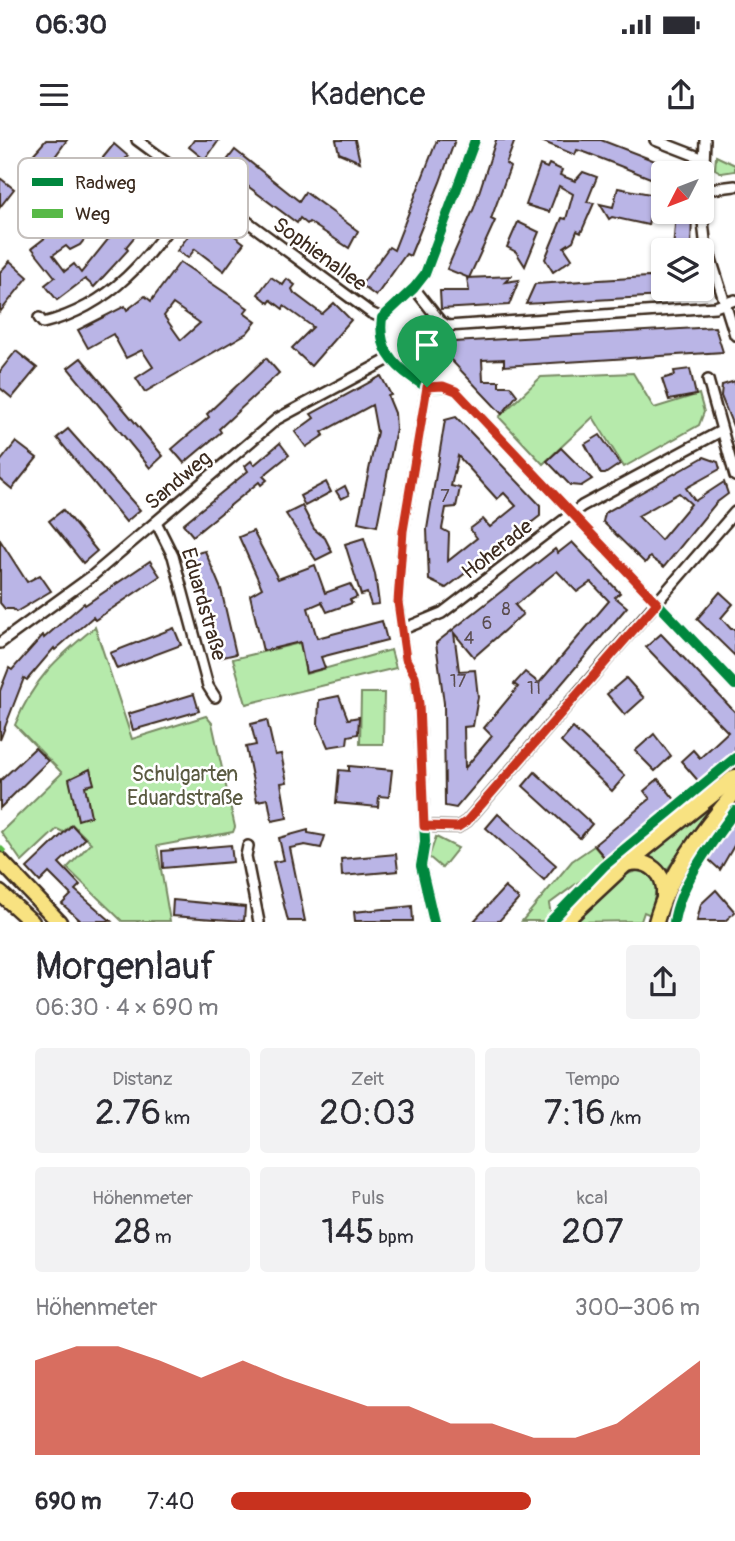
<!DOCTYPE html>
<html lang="de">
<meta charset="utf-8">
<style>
body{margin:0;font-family:Pangolin,sans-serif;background:#f2f2f3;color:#2b2b33;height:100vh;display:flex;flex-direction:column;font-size:26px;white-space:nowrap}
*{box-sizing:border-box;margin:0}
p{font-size:23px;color:#7c7c81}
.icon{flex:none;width:38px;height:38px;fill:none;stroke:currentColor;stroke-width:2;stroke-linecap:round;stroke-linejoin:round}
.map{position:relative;height:782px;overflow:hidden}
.details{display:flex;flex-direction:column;background:#fff;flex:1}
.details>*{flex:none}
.needle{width:46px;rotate:228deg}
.buttons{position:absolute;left:651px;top:21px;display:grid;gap:14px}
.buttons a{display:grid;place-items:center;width:63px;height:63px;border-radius:7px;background:#fff;box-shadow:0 2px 5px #0004;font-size:35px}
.pin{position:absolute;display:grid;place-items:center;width:60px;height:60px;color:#fff;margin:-72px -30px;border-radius:50% 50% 50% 0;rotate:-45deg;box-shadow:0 0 7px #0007}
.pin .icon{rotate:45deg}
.round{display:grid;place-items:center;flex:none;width:74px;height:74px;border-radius:7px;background:#f2f2f3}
.overview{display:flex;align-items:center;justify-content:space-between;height:119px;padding:0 35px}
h1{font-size:38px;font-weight:600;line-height:52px}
.metrics{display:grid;grid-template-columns:repeat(3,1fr);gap:10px;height:119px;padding:7px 35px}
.metrics div{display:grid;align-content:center;border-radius:7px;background:#f2f2f3;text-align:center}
.metrics b{font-size:35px;font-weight:600}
.metrics small{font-size:19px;font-weight:400}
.metrics p{font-size:19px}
.chart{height:196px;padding:14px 35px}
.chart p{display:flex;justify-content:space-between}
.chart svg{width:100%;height:126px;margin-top:7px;fill:#c8321e;opacity:.7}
ul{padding:0 35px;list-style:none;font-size:23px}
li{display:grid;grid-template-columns:112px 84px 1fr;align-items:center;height:52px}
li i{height:18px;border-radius:9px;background:#c8321e}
.status{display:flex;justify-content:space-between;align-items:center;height:49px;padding:0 35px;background:#fff;direction:ltr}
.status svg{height:19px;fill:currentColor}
header{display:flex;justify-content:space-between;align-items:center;height:91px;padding:0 35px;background:#fff;font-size:32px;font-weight:600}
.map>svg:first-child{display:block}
</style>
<div class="status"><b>06:30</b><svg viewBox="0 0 49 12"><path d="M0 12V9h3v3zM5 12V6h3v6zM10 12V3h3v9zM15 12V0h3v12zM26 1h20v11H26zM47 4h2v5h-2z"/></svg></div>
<header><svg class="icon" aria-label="menu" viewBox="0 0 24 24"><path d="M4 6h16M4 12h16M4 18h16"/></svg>Kadence<svg class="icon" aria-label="share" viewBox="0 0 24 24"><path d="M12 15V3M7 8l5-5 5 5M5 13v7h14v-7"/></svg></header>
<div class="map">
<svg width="735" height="782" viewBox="0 0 735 782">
<rect width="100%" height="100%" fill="#fff"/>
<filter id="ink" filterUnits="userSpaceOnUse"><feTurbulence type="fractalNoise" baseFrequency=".0143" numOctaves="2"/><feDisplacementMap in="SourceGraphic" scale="14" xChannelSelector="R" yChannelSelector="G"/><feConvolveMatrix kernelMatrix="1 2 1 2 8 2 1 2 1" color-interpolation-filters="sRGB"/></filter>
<g filter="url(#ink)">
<g fill="#b6eaab" stroke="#788a64" stroke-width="2">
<path d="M716,16L735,25V31L722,33L715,29Z"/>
<path d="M633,233L654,268L699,254L704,272L699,285L624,327L593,277L543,324L499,277L541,237Z"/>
<path d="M95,487L132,599L206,576L212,583L235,687L233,692L157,706L170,781H122L67,728L91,703L72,684L63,692L57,689L22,722L1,692L62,633L15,585C34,538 57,518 95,487Z"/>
<path d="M300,503L306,534L391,510L396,528L246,564L233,519Z"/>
<path d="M361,553H384L383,604H360Z"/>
<path d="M727,651H729L700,683L666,731L648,716Z"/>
<path d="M436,697L458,708L442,728L429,717Z"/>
<path d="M594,706L607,721L549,764L551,775L546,781H522L572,721Z"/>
<path d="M638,731L650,735L657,745L651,775L644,772L641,781L573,782C590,766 614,734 638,731Z"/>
</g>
<g fill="#bab5e6" stroke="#3b2a1e" stroke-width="2" fill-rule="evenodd">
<path d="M46,0H67L38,40L22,27Z"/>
<path d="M194,0H219L205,20L189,7Z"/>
<path d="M336,0H355L360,22L339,13Z"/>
<path d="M437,0H455L440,42L410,116L406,114L376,156L361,145L389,107L394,110Z"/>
<path d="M496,0H515L506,24L510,27L491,79L495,81L469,138L447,129L474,68Z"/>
<path d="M539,0H601L686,33H663V43L587,13L577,10L575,15Z"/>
<path d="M114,4L128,16L86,67L84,73L97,84L80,105L70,110L66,106L53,115L65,131L74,124L81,133L158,37L173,50L126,107L128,110L94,147L85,139L57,160L45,145L55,137L32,108L50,94L46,88Z"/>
<path d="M235,10L299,61L305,52L358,91L349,108L309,82L307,84L300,78L297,83L222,27Z"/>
<path d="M549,24L562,30L560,35L575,41L583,32L597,37L587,62L594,63L581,93L577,91L573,101L564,107L572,119L553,132L545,119L562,78L566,79L573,54L559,46L549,72L526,65L540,25L547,28Z"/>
<path d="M0,38L14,49L0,67Z"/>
<path d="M618,48L656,55V74H650L648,85L612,77L609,79L600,64L613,67Z"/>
<path d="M676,72H692L691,110H673Z"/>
<path d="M203,76L213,84L215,81L244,103L224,131L195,109L188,118L177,111Z"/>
<path d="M518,82L539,92L525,126L516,112L507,107Z"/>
<path d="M10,121L28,137L0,172V132Z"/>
<path d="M180,122L248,168L244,173L256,182L247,193L145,252L136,238L153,227L142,210L126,218L113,194L88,208L78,190L125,166L127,170L145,156L151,161ZM173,164L200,183L181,200L164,176Z"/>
<path d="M511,136L505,142L519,140L509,165L441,169L440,151H469L467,138Z"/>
<path d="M271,137L283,145L287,139L295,145L292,149L294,153L322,174L334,163L351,180L311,226L292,208L313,187L284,166L283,169L271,160L269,163L258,154Z"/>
<path d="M648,137L663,138V156L526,164L535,144Z"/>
<path d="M715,187L723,212L504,226V219L482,220L483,241H499V246H510L517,255L502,274L450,219L454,202Z"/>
<path d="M16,211L37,228L12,258L0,248V231Z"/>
<path d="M81,218L163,316L150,328L68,228Z"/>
<path d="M266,218L279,233L219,289L221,292L184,323L172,309L209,277L207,274Z"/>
<path d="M690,229L696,255L669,260L662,239L675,235L674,231Z"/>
<path d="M381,236L391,255L388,256L395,273L396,289L377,386L358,382L377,292L372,265L322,292L324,295L306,307L295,292L314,278L311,274Z"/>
<path d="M735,241V286H733L721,256L722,245Z"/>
<path d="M456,277L540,365V376L446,448L429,440L427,389L445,280ZM458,316L497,359L504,353L516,366L490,387L483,379L470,389L477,398L448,421L449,393L442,389L446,368L456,367L460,348L451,346Z"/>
<path d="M68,289L140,370L126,382L57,298Z"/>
<path d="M600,295L620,324L605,334H601L585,304Z"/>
<path d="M16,302L37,318L12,349L0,339V322Z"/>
<path d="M280,303L289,315L263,336L267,340L261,345L259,342L193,396L183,384L248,331L245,326L251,321L254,325Z"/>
<path d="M561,308L592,339L581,346L570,345L547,321Z"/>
<path d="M704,317L718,322L720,329L686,348L695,361L724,342L728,354L716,363L664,427L650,417L645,423L603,382L605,373ZM679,353L691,364L661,400L638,376Z"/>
<path d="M326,342L331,352L305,366L300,356Z"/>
<path d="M345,346L349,355L341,359L336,351Z"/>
<path d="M302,366L314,389L325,398L332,412L316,420L286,374Z"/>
<path d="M63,370L97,411L83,423L49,381Z"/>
<path d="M253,391L278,439L315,425L325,453L350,444L357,457L350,460L352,463L327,472L322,462L308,468L317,498L382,481L387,500L321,517L325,528L306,533L300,502L263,511L250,455L262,448L239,397Z"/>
<path d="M364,398L375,434L379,464L371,465L367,453L361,455L345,404Z"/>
<path d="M0,400L27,442L40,435L51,451L16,472L13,469H5L0,463Z"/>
<path d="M572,402L620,453L615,457L627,467L456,668L445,666L444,563L436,503L555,409L558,413ZM557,431L577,452L591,442L609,461L539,543L525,532L514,544L518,547L484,588L492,596L465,628L464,587L473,586L478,557L475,530L459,531L454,493L474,517L523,474L515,465Z"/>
<path d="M205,411L221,449L236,514L219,518L206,454L204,455L200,440L193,430L189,415Z"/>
<path d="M150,421L160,436L95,480L93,477L55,510L54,508L27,540L24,538L0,600V551L9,528L12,530L43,495L44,498L84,463L85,465Z"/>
<path d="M720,452L733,464L721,478L731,489H735V516L697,479Z"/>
<path d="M174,488L181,505L117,529L110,513Z"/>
<path d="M661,494L735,572V613L700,643L681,621L693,610L700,618L728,592L646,507Z"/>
<path d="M626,538L644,558L625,575L607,554Z"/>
<path d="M194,554L199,571L133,590L128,574Z"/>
<path d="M339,556L348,579L359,577L358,594L348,596L347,604L328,607L318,584L319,560Z"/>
<path d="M267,580L275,615L281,614L287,642L281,643L287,678L272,681L268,659L257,661L246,607L256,605L251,584Z"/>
<path d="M573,588L625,636L612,651L561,602Z"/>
<path d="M654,594L671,616L655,631L635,611Z"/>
<path d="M35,608L48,621L0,668V641Z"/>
<path d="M349,626L392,630L389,657L379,656L378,667L336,663L339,630L349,631Z"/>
<path d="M90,629L94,644L85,646L91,676L78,680L69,639Z"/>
<path d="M535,632L592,684L580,698L523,646Z"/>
<path d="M658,639L677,662L606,719L594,705L650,659L644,651Z"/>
<path d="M498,674L556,725L544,740L486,688Z"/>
<path d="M735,676V704L720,730L707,718Z"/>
<path d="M72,685L85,699L59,723L80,745L75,750L111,781H81L62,764L71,755L49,733L40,742L27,728Z"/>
<path d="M308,690V693L325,696L321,708L305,705L290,708L305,781H288L273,722L284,720L279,698Z"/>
<path d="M231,705L233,722L163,728L162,711Z"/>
<path d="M396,714L398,731L342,736L341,719Z"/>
<path d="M505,747L519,759L499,781H474Z"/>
<path d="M716,750L735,772L725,781H697L701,764Z"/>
<path d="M173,760L245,767L244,781L172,776Z"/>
<path d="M412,766L413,781H355L354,772Z"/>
</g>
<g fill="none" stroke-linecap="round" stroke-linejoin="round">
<defs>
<g id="minor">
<path d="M137,0L371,173L382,178"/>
<path d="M475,0L425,134L414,148L382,178C378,207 391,223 414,239C418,241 424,247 428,247C439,248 445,246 456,251L735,545"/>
<path d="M655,0L704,19"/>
<path d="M705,0L702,72L705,100L735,195"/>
<path d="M703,50L735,46"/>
<path d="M414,148L440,181L448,186L715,167L735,160"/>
<path d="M39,178L43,183C120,164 155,107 199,47"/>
<path d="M708,240L735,336"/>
<path d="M427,247L403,391L398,462L406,519L415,536L419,564L425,702L421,726L434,782"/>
<path d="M156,382L173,416L208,546L215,557"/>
<path d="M403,489L442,473L582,366L721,291"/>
<path d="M0,503L92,436L277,279L389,219"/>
<path d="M424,686L458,687L467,681L735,372"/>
<path d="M248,706L246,716L259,782"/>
</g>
<g id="primary">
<path d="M0,720L59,782"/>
<path d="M626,724C649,718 666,733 664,756"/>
<path d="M0,753L32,782"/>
<path d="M564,782L626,724L735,637"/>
<path d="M656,782C669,734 703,689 735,652"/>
</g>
</defs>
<use href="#minor" stroke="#3b2a1e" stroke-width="14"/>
<use href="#primary" stroke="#3b2a1e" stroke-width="19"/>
<use href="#minor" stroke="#fff" stroke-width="9"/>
<use href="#primary" stroke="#f8e281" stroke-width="14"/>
<path stroke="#58b947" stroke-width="9" stroke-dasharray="18 9" stroke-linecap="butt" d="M0,710L3,707"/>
<defs>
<g id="cycleway">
<path d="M475,0L425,134L414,148L382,178C378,207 391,223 414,239C418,241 424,247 428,247C439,248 445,246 456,251L735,545"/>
<path d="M427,247L403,391L398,462L406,519L415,536L419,564L425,702L421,726L434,782"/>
<path d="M550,782L604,726L735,618"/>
<path d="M674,782C679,745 713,701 735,671"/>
</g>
</defs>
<use href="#cycleway" stroke="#fff" stroke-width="15"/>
<use href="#cycleway" stroke="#00873e" stroke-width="10"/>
</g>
</g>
<g fill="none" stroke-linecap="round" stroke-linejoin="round" filter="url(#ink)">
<defs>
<path id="route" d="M443,246L456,251L657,463L467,681L458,687L424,686L419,564L415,536L406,519L398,462L403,391L427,247Z"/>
</defs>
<use href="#route" stroke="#fff" stroke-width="14"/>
<use href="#route" stroke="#c8321e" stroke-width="9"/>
</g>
<g text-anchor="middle" stroke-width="5" stroke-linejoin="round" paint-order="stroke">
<g font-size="18" fill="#5b4d50">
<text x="445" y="362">7</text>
<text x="506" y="475">8</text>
<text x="487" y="489">6</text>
<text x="469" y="504">4</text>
<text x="458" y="547">17</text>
<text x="534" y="554">11</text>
</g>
<g font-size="21" fill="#3b2a1e" stroke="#fff">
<text transform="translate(320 114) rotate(36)" y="7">Sophienallee</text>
<text transform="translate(178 340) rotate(-40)" y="7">Sandweg</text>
<text transform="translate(497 409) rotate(-38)" y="7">Hoherade</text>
<text transform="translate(204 464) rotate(74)" y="7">Eduardstraße</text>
</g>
<g font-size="21" fill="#5a5a41" stroke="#fff">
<text x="185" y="641">Schulgarten<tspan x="185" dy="24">Eduardstraße</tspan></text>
</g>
</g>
<rect x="18" y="18" width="230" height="80" rx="10" fill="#fff" stroke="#c4bfbc" stroke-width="2"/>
<rect x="32" y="38" width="31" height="8" fill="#00873e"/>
<rect x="32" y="69" width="31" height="9" fill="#58b947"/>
<g font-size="19" fill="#3b2a1e">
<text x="75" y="49">Radweg</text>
<text x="75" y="80">Weg</text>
</g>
</svg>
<div class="buttons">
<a><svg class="needle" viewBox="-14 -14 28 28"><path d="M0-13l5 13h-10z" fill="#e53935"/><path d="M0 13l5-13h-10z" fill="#7c7c81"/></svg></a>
<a><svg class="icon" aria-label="layers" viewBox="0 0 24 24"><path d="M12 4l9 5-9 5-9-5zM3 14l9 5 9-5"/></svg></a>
</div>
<div class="pin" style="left:427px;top:247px;background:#1e9e55"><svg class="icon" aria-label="arrive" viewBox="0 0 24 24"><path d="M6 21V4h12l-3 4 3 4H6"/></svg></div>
</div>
<section class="details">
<div class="overview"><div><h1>Morgenlauf</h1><p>06:30 · 4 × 690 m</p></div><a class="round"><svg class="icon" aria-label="share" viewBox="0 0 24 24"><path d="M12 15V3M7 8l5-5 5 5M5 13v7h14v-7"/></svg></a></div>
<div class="metrics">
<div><p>Distanz</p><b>2.76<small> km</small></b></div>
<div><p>Zeit</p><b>20:03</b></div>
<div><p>Tempo</p><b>7:16<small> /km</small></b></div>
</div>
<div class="metrics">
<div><p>Höhenmeter</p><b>28<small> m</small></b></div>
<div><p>Puls</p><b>145<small> bpm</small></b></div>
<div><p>kcal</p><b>207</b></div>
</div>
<div class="chart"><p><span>Höhenmeter</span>300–306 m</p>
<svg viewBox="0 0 160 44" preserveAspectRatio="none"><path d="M0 44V11L10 6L20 6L30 11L40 17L50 11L60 17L70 22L80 27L90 27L100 33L110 33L120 38L130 38L140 33L150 22L160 11V44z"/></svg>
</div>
<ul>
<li><b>690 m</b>7:40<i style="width:64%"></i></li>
</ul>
</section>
